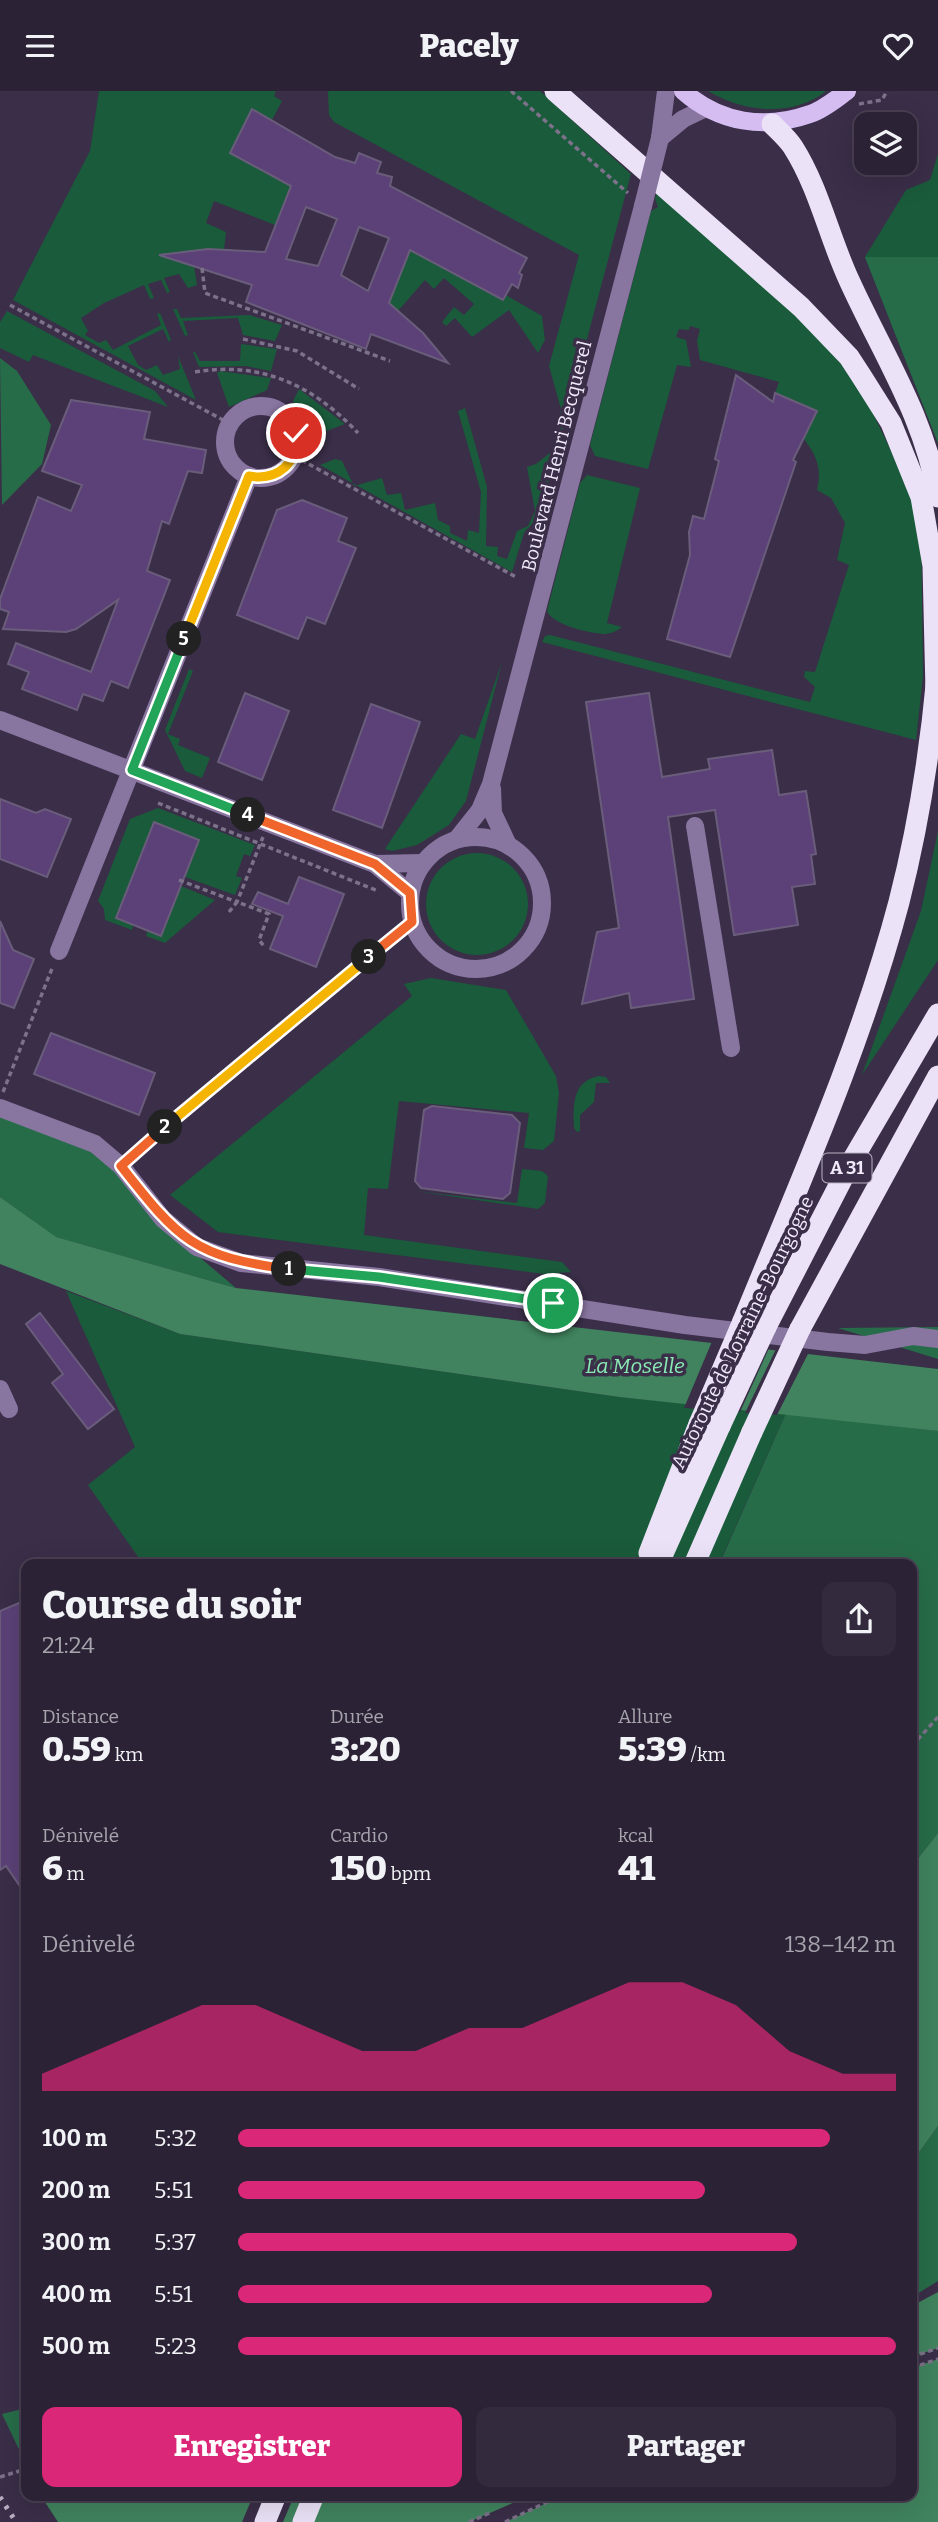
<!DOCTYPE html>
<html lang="fr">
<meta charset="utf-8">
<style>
body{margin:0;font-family:Bitter,serif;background:#342a3e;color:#f1f3f6;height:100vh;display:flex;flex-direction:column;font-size:26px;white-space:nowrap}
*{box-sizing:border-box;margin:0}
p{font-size:23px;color:#a6a4ad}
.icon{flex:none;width:38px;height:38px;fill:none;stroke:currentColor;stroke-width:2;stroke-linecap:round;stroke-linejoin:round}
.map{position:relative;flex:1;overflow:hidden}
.drawer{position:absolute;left:21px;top:1468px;width:896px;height:942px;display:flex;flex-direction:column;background:#2c2236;border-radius:14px;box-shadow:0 7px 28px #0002,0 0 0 2px #483f51}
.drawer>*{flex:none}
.buttons{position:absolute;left:854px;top:21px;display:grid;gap:14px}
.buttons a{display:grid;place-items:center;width:63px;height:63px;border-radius:14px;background:#2c2236;box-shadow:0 7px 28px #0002,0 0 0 2px #483f51;font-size:35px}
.pin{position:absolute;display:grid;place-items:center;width:60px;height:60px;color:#fff;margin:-30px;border:4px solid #fff;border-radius:50%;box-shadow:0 2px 7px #0007}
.km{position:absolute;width:35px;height:35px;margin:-18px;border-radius:50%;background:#222;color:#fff;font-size:19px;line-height:35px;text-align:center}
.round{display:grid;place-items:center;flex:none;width:74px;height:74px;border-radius:14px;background:#342a3e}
.summary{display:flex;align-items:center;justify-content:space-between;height:119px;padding:0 21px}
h1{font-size:38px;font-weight:800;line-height:52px}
.stats{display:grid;grid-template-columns:repeat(3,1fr);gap:10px;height:119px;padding:7px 21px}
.stats div{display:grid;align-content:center}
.stats b{font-size:35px;font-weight:800}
.stats small{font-size:19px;font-weight:400}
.stats p{font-size:19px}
.chart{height:196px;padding:14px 21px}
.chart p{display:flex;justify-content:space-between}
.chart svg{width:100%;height:126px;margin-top:7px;fill:#db2777;opacity:.7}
.button{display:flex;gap:14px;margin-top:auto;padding:14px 21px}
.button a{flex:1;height:80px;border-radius:14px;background:#db2777;color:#fff;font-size:28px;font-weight:800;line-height:80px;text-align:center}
.button a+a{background:#342a3e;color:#f1f3f6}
ul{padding:0 21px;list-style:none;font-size:23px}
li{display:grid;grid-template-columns:112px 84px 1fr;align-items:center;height:52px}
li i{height:18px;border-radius:9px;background:#db2777}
header{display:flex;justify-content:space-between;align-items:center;height:91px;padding:0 21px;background:#2c2236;font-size:32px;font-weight:800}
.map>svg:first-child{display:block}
</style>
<header><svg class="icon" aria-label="menu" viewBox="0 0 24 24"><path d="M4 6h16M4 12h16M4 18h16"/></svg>Pacely<svg class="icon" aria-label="heart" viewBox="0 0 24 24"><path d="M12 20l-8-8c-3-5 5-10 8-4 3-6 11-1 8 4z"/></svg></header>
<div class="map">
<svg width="938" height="2431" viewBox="0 0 938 2431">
<rect width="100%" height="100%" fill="#3a2e48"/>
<g fill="#1a5b3b">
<path d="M99,0H276L274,5L282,10L272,29L252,19L230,62L306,103L302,113L286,107L275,134L214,110L206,132L226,141L224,159L208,158L194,174L197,194L188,197L179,183L164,187L170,201L167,202L161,189L148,193L154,207L150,208L144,194L104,212L81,227L88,240L85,244L99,252L106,249L113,259L161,234L157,223L160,222L171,249L169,251L163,238L128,255L138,274L146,279L157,274L163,284L180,278L178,265L196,309L13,209L90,60Z"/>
<path d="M328,0H540L631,83L540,424L524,442L512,481L320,374L335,368L342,370L354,395L382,387L387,404L401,402L405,419L435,412L438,429L450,435V442L467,450L468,439L479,442L481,401L458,320L465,317L487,396L486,455L498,456L497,465L507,468L517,440L528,435L535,420L527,376L536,373L551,361L561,318L549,275L579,164L334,31L329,24Z"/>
<path d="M708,0H826C792,27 743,21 708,0Z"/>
<path d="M938,63V352L865,166L906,99L930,89Z"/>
<path d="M657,101L815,242L844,276L868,312L891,360L921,431L923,585L916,649L542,551L545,545L550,544L810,611L815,596L804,586L805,580L815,581L849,474L837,469L845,432L831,407L817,399C822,378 817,365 804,348L817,320L775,302L779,291L700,269L697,250L700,238L690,235L689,239L679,238L676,246L686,249L691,276L677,274L648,378L595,365L590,354L651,120L658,116L655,108Z"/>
<path d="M410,159L503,209L506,204L542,225L545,249L538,262L509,219L472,246L455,227L446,235L442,231L454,216L464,224L474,213L444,187L434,198L425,189L398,220L383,209L391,207Z"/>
<path d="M173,218H177L181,227L249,224L282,234L275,250L243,244L238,227L183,230L188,244L185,245Z"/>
<path d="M7,220L155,300L168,316L33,264L29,271L0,257V231Z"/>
<path d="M241,253L277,258L271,280L245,275L199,276L193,261H195L200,270H240Z"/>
<path d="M220,280L271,287L267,299L229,316L217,282Z"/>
<path d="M299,298L345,333L313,345L310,351L293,310Z"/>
<path d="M587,384L640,397L607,532L622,536C616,540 613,542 606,543C592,543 552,534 547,520L580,392Z"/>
<path d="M502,571L466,710L449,734L417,754L392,760L385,758L461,643L475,648Z"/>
<path d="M189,578L193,580L168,643L180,648L178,654L210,667L202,687L185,680L165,639Z"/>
<path d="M158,717L255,754L250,765L244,763L236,785L242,787L235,804L185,786L199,749L154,732L132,839L105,829L104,818L98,810L130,728Z"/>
<path d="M938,740V869L862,984L921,820Z"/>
<circle cx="477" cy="813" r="51"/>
<path d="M181,795L215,809L165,852L146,845L148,839L161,844Z"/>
<path d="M431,887L506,899L556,985L559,1002L554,1050L543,1059L524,1057L529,1022L399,1010L388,1098L368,1097L364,1144L562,1171L571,1181L544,1183L218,1141L170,1104L412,905L404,893Z"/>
<path d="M599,985L606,986L610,992H596L594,1011L580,1024V1040L577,1041L574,1037C573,1015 572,990 599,985Z"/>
<path d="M522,1078L542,1080L548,1085L545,1112L538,1118L415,1100L517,1112Z"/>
<path d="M66,1200L180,1243L619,1306L786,1322L719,1473H143L88,1394L135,1356Z"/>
</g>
<g fill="#276c49">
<path d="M865,166H938V352Z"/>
<path d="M0,267L17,280L51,334L42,373L2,414Z"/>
<path d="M0,1023L84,1056L112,1073L184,1153L236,1197L55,1146L0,1106Z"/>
<path d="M938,1236V1268L838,1237Z"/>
<path d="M786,1322L938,1340V1742L912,1775V1474H719Z"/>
<path d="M938,2035V2190L912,2206V2071Z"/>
<path d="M26,2317V2373L2,2323Z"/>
</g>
<g fill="#40835e">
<path d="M0,1106L56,1146L236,1197L938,1278V1340L619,1306L180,1243L0,1173Z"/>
<path d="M938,1742V2035L912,2071V1775Z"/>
<path d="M938,2201V2257L912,2266V2215Z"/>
<path d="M938,2268V2431H505L562,2405L912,2404V2277Z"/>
<path d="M0,2402L26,2404L529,2405L469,2431H0Z"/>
</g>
<g fill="#3a2e48">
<path d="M713,1248L770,1255L740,1321L684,1317Z"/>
<path d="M777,1256L810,1259L777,1324L745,1322Z"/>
<path d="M26,2394V2404L41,2405L58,2431H0V2398Z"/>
<path d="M253,2405H294L283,2431H242Z"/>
</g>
<g fill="#5b4177" stroke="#6a5d7b" stroke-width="2" fill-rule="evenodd">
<path d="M252,18L335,66L355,72L359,62L381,71L377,82L392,86L390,95L527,167L519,182L522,184L518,197L512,193L503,209L410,159L389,212L423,242L448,272L371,243L366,258L246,211L252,194L159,164L208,158L265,161L291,95L230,62ZM306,116L337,128L318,175L286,168ZM359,136L389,147L368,200L341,184Z"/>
<path d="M736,284L773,311L775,302L817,320L793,369L796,371L730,566L667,548L690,464L689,441L693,425L704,428L719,370L715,368Z"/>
<path d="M71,309L150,321L144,348L206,359L202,382L188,380L169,433L162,430L147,480L170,489L128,597L111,590L103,610L83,603L77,619L22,598L29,581L8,573L16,552L91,581L118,509L76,538L66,541L3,538L9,521L0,518V508L38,406L71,420L82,394L42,380Z"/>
<path d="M302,409L347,427L338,450L356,457L325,533L307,526L298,548L237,524L277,419Z"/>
<path d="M245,602L289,620L262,689L218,671Z"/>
<path d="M649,602L662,686L710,678L708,668L772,659L779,704L806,700L816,763L811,764L815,793L792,796L798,834L734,844L715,719L668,726L694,908L631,917L629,902L582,913L597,841L619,837L586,611Z"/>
<path d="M371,613L420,631L382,737L333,719Z"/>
<path d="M0,708L36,722L45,718L71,728L47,786L0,768Z"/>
<path d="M154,731L199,749L161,845L116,827Z"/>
<path d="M299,786L344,803L316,876L270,858L283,825L252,813L258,801L288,813Z"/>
<path d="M0,830L13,859L34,868L14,917L0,912Z"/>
<path d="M51,942L155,982L139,1024L34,983Z"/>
<path d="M432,1015L512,1024L520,1032L510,1102L503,1108L421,1097L415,1090L424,1019Z"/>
<path d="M40,1222L114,1318L88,1338L52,1292L63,1283L26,1233Z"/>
<path d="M26,1509V1804L6,1775L0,1779V1520Z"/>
</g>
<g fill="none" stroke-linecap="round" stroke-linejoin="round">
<g stroke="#7c7289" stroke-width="3.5" stroke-dasharray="5 3.5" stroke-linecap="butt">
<path d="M511,0L628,102"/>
<path d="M859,13L882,9L887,0"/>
<path d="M202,177L205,202L390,270"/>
<path d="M10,214L223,329"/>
<path d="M243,248L297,260L359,298"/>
<path d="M195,281C261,270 313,294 358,342"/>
<path d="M294,365L516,486"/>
<path d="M158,712L378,800"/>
<path d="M179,789L237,811L263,746"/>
<path d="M229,821L237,811L269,823L259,849L264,855"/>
<path d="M3,1001L53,875"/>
<path d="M134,1063L241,971L412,831"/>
<path d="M912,1655L938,1626"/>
<path d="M912,2266L938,2257"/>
<path d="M912,2277L938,2268"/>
<path d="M0,2386L26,2378"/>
<path d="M469,2431L492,2421"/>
<path d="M505,2431L562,2404"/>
</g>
<g stroke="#8875a0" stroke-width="18">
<path d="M660,47L683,28L706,17"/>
<path d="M660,47L666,0"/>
<circle cx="261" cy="351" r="36"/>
<path d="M0,629L375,773L410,802"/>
<path d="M492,697L493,722L508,754"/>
<path d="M695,735L731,957"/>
<circle cx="476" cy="812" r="66"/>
<path d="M457,748L480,719L491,693L643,115"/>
<path d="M375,773L422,772"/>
<path d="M59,860L249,385"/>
<path d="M0,1017L95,1053L121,1075L163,1128L197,1156L241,1172L379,1186L685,1234L828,1251L865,1254L913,1245L938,1248"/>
<path d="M0,1298L9,1318"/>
</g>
<path stroke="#d5bdf2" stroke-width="18" d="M683,0C719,32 765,39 810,23C823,19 836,8 847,0"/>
<g stroke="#ebe2f7" stroke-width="21">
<path d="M555,0L801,216L849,266L862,286L891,332L921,406L933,475L936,600"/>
<path d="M772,33C779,40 788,48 793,56C819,97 829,146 849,189C882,262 925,326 938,406"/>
<path d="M743,1230C799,1093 861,955 899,811C918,737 930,661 937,585"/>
<path d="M766,1236L850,1073L938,923"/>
<path d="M800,1238L938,985"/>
<path d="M649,1462L699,1333"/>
<path d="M658,1474L720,1335"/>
<path d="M694,1474L752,1341"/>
<path d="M265,2431L276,2404"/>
<path d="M303,2431L314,2404"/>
</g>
<path stroke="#b6adc1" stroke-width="5" stroke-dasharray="3.5 7" stroke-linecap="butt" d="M0,2406L16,2431"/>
<path stroke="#8875a0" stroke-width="18" d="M643,115L660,47"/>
<g stroke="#ebe2f7" stroke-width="21">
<path d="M699,1333L743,1230"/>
<path d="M720,1335L766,1236"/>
<path d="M752,1341L800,1238"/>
</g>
</g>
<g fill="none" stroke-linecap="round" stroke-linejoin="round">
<defs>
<path id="split-1" d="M289,1178L379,1186L553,1212"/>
<path id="split-2" d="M165,1036L121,1075C179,1149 194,1166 289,1178"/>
<path id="split-3" d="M165,1036L369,866"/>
<path id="split-4" d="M248,724L375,773L410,802L412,831L369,866"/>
<path id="split-5" d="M184,548L132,679L248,724"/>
<path id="split-6" d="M184,548L249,385C278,390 299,372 296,342"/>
</defs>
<use href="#split-1" stroke="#fff" stroke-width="14"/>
<use href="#split-2" stroke="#fff" stroke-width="14"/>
<use href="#split-3" stroke="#fff" stroke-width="14"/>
<use href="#split-4" stroke="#fff" stroke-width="14"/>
<use href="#split-5" stroke="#fff" stroke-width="14"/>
<use href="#split-6" stroke="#fff" stroke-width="14"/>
<use href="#split-1" stroke="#22a559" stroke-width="9"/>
<use href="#split-2" stroke="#f0652b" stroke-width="9"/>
<use href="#split-3" stroke="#f5b400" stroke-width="9"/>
<use href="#split-4" stroke="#f0652b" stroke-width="9"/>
<use href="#split-5" stroke="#22a559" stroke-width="9"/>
<use href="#split-6" stroke="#f5b400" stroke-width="9"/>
</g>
<g text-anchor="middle" stroke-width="7" stroke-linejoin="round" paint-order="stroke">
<rect fill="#3a2e48" stroke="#bab2c5" stroke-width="2" x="822.5" y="1062.5" width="49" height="29" rx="5"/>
<g font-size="18" font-weight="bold" fill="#f1eafb">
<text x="847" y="1083">A 31</text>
</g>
<g font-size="19" fill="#f1eafb" stroke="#3a2e48">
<text transform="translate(556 365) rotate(-76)" y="7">Boulevard Henri Becquerel</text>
<text transform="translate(742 1241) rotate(-64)" y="7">Autoroute de Lorraine-Bourgogne</text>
</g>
<g font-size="21" font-style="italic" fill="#89e9b3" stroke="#3a2e48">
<text x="635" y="1282">La Moselle</text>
</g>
</g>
</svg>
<div class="buttons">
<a><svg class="icon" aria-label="layers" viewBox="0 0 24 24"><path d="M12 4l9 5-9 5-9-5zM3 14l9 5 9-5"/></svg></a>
</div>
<div class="pin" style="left:553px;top:1212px;background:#1e9e55"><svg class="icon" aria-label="arrive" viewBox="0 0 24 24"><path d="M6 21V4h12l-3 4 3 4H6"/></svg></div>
<div class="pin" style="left:296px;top:342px;background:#d93025"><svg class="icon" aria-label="check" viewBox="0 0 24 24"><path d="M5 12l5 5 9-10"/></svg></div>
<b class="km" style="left:289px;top:1178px">1</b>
<b class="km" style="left:165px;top:1036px">2</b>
<b class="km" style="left:369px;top:866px">3</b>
<b class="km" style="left:248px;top:724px">4</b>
<b class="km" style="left:184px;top:548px">5</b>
<section class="drawer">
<div class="summary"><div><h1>Course du soir</h1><p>21:24</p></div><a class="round"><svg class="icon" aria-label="share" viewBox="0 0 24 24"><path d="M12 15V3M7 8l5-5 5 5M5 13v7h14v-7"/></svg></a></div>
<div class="stats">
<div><p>Distance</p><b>0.59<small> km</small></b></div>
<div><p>Durée</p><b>3:20</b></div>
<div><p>Allure</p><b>5:39<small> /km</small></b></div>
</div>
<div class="stats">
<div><p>Dénivelé</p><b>6<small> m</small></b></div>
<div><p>Cardio</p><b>150<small> bpm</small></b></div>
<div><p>kcal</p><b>41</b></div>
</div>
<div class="chart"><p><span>Dénivelé</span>138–142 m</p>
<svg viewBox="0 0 160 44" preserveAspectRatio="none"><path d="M0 44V38L10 30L20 22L30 14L40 14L50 22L60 30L70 30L80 22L90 22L100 14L110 6L120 6L130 14L140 30L150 38L160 38V44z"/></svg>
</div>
<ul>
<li><b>100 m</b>5:32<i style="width:90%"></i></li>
<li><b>200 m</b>5:51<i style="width:71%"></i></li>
<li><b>300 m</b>5:37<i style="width:85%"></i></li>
<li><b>400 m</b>5:51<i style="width:72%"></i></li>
<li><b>500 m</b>5:23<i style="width:100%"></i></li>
</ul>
<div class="button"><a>Enregistrer</a><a>Partager</a></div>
</section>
</div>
